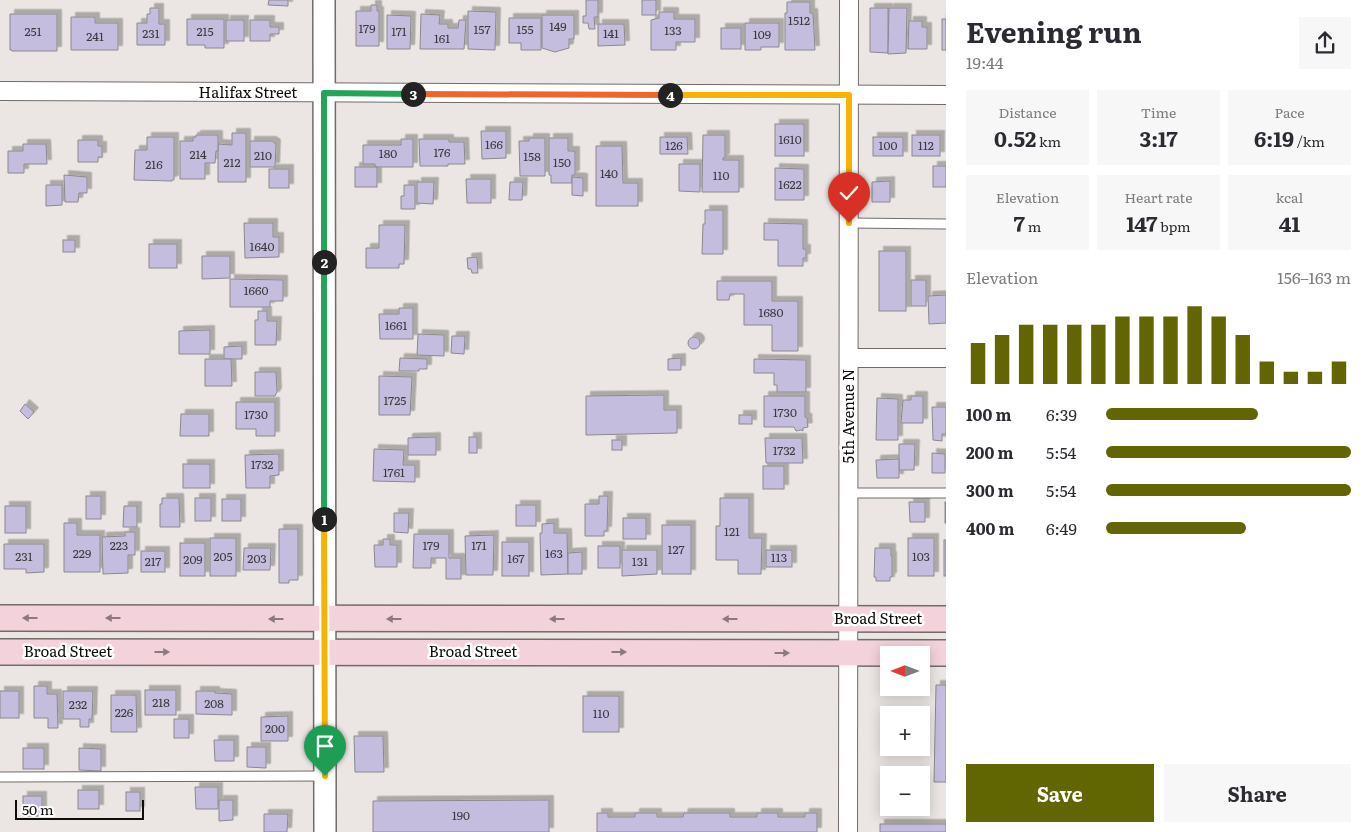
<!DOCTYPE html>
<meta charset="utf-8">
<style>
body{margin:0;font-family:Literata,serif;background:#f7f7f7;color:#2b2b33;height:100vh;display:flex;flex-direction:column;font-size:19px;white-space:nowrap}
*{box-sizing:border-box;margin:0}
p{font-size:16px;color:#7c7c81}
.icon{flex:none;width:28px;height:28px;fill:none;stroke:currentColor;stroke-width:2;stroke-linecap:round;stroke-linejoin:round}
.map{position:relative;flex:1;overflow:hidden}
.side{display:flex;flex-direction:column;background:#fff;width:425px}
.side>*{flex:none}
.needle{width:32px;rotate:270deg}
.buttons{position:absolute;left:880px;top:646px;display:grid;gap:10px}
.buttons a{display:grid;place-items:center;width:50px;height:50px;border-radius:0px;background:#fff;box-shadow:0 2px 12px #0003;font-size:25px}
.scale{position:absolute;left:15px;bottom:12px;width:129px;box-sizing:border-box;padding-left:5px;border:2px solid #0f0d0c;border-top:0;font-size:14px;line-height:18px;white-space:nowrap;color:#0f0d0c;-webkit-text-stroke:4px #fff;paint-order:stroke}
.pin{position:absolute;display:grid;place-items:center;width:42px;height:42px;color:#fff;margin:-51px -21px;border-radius:50% 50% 50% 0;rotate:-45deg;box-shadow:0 0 5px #0007}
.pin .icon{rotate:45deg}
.km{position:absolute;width:25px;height:25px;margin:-12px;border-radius:50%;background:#222;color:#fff;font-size:14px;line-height:25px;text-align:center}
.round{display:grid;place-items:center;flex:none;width:52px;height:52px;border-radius:0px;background:#f7f7f7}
.summary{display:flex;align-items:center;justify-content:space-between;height:85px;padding:0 20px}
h1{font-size:28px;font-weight:700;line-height:38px}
.stats{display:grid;grid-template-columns:repeat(3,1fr);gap:8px;height:85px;padding:5px 20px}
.stats div{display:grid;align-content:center;border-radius:0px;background:#f7f7f7;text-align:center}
.stats b{font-size:21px;font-weight:700}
.stats small{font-size:14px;font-weight:400}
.stats p{font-size:14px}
.chart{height:140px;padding:10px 20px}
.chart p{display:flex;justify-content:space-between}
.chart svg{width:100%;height:90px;margin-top:5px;stroke:#626602;stroke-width:6}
.primary-button{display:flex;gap:10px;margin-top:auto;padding:10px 20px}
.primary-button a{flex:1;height:58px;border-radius:0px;background:#626602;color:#fff;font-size:20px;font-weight:700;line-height:58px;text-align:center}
.primary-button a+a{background:#f7f7f7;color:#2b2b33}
ul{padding:0 20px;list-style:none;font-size:16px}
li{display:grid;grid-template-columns:80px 60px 1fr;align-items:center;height:38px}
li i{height:12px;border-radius:6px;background:#626602}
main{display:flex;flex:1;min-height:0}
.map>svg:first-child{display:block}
</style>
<main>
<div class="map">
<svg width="946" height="832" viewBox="0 0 946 832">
<defs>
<filter id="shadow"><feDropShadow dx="4.5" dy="-4.5" stdDeviation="0" flood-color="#0004"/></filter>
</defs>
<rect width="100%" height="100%" fill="#ebe6e3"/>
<g fill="#c5bddd" stroke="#8a898e" filter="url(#shadow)">
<path d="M269,0H288V6L268,5Z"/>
<path d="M586,0H598V17H594L595,29H589L588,23H583V16H586Z"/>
<rect x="642" y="0" width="14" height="15"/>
<path d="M787,2H810V13H813L815,50H785V13H787Z"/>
<path d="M371,5H377V11H379V46H356V11H371Z"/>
<path d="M150,8H159V24H165V45H137V23H147V14H150Z"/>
<path d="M870,8H888V53L870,52Z"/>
<path d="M889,8H907L906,53L888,54Z"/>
<path d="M468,11L496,12L495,50L468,49Z"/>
<path d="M659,12H674V19H695V42H676V50H651V20L659,18Z"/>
<path d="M10,14H57V51H12V50H10Z"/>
<path d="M421,14L440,15L439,24H448V28H458L459,20H466L464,49H420Z"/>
<path d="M387,15L411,16L410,49H387Z"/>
<path d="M542,15H574V39H569V48L555,52L542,48Z"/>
<path d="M71,17H95V23H118V50H71Z"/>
<path d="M509,18H541V50H521V43H509Z"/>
<path d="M187,19H224V48H205V45H187Z"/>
<rect x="942" y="19" width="4" height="31"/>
<rect x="226" y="20" width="18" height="21"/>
<path d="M250,20H270V27H279V34H270V41H250Z"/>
<path d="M909,21H922V27H927V49H908Z"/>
<path d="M745,23H779V47H761V50H745Z"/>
<path d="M598,24H624L625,45L598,46Z"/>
<rect x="721" y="28" width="20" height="21"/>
<rect x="775" y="124" width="29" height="32"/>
<path d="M481,131H506V158L482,159Z"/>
<path d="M232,133H246V182H218V144L232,145Z"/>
<path d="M196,135H218V151H216L215,163H205V179H180V141H193V137H196Z"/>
<path d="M703,135H725V158H723V160H739V192H702Z"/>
<rect x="912" y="135" width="28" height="21"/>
<path d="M147,137H174V180H172V181L134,180L135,150H147Z"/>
<path d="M660,137H687L688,154H660Z"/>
<rect x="873" y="137" width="30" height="19"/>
<path d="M529,138H545V176H520L519,141H529Z"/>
<path d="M549,138H568V151H575V175H572V183H551V175H549Z"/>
<path d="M401,139H413V167H375V164H363V145H401Z"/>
<path d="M419,139H449V142H464L465,164H448V166H420Z"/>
<path d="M78,140H98V146H102V157H98V162H78Z"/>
<path d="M250,141H272L276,144L275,167H250Z"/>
<path d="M23,144H46L47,164H24V173H8V151H23Z"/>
<path d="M596,146H622L623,183H638V206H596Z"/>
<path d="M679,164H700V192L679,191Z"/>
<rect x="933" y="166" width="13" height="21"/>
<rect x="355" y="167" width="22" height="20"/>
<path d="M775,168L804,169V200H775Z"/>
<rect x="269" y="169" width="20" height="19"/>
<path d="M64,175L87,177V193H79L78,202H65Z"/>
<path d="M572,177L583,178V196L572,195Z"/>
<path d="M466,179H491V203H467Z"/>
<path d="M890,181V202H872V182Z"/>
<path d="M417,182H434L433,204L417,203Z"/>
<path d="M510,182H523L522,200H509Z"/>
<path d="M46,185H62V205L46,206Z"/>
<path d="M404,185H415V209H401V196H404Z"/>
<path d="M705,210H723V254H702L703,224H705Z"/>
<path d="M244,223H273V237H279V257L245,258Z"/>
<path d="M764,223L803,224V249H806V258H803V266H778V240H764Z"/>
<path d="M379,225H405L404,264H399V268H366V248H379Z"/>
<rect x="63" y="240" width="12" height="12"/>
<rect x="149" y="244" width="28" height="24"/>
<rect x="879" y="251" width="27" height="60"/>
<path d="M202,256H230V278L202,279Z"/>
<path d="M477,257L478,273H472L471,269H468L467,258Z"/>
<path d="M230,279L283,280V301H270V307H230Z"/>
<rect x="911" y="280" width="15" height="26"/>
<path d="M717,281H772V301H798V351H772V325H744V294H730L729,300H717Z"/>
<path d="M946,295V323L929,324L928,296Z"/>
<path d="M399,308H413V339H380L379,314H399Z"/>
<path d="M258,311H267V321H277L276,345H255V320H258Z"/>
<path d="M210,330V354H179V331Z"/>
<path d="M418,334L444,335V356L417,355Z"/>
<path d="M452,336H465L464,354L451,353Z"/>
<circle cx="694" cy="343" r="6"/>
<path d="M242,346V359H224V347Z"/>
<path d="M400,358L427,359V369H419V371H399Z"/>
<path d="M681,358V370H668V359Z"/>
<path d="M205,359H231L232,386H205Z"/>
<path d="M754,359L806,360V392H777V385H774V373H754Z"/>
<path d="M255,372H276L277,392L275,396H255Z"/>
<path d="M379,376L412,377L410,415H379Z"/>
<path d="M664,395V410H677V433L586,435V396Z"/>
<path d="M764,396H805V417L808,419L807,421L808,427L803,428V431L801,430L796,431L794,427H764Z"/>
<path d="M911,396H923V423H901L903,400H911Z"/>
<path d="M877,398L898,399V440H876Z"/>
<path d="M236,402H275V436H256V429H236Z"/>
<path d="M25,404L34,412L28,419L20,411Z"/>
<path d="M932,407H946V434H942V441L933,440Z"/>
<path d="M181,414H209V436H180Z"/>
<rect x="739" y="415" width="13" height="9"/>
<path d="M436,437V455H408V438Z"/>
<rect x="469" y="437" width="8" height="16"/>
<path d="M765,438H802L803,463H766Z"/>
<rect x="612" y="440" width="10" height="10"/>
<path d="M899,444H915L914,470H899Z"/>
<path d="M374,449L404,450L403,465H415V482L373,481Z"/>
<path d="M932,453L945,454V473H932Z"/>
<path d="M279,454V475L270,476V488H246L245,455Z"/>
<path d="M899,459V478H877L876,460Z"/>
<rect x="183" y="464" width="27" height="24"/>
<rect x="763" y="466" width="21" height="23"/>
<rect x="86" y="496" width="15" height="23"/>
<path d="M599,496H608L607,531H604V536H585V504H599Z"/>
<path d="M162,498H179L180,527H160V504H162Z"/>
<rect x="195" y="498" width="16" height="23"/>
<path d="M720,498H749V538H762L761,574H738V560H716V526H720Z"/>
<rect x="222" y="499" width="19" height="22"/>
<path d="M909,502H925V522H910Z"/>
<rect x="945" y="502" width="1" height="21"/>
<rect x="516" y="505" width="20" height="21"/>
<rect x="5" y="506" width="21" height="27"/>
<path d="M124,506H137V527H123Z"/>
<path d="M394,513H409L408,533L394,532Z"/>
<rect x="623" y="518" width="23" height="21"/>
<path d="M64,523H77V535H100V572H64Z"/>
<path d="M554,523V533H567L568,574L541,575L540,533H542V524Z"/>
<rect x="662" y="525" width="29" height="49"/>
<path d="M279,529H298V580H289V583H279Z"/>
<path d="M125,532H135V555H128V573L103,574L102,537L125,536Z"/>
<path d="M414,534H449V558H461V579H446V558H431V568H413Z"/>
<path d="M494,535L493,575H466L465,536Z"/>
<rect x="210" y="538" width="26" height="38"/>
<rect x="908" y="538" width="26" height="38"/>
<path d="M383,539H390V545H397V567H375L374,545H383Z"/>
<rect x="944" y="540" width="2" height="36"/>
<rect x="502" y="542" width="27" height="34"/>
<rect x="180" y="543" width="25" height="33"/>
<path d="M4,544H44V572L26,573V569H4Z"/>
<rect x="598" y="546" width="22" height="22"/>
<path d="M244,548H271L270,570H243Z"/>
<path d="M875,548H891V556H892V577H890V581H876V577H874Z"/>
<path d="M622,550H657V574L622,576Z"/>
<rect x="766" y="550" width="26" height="17"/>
<rect x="141" y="551" width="24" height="21"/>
<path d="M582,552V574H568V553Z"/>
<path d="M936,685H946V782H934Z"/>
<path d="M34,686H47V694H57L58,728H48V718H34Z"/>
<rect x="145" y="690" width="31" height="25"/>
<rect x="0" y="691" width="19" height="27"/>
<path d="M63,691H93L92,719H89V727H80V719H63Z"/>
<path d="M196,691H215V693L232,694V715L196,714Z"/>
<path d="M111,695H136L137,732H111Z"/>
<rect x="583" y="696" width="36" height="36"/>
<path d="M288,716V741H261V717Z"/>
<rect x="174" y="719" width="15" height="19"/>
<path d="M354,736H383L384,772H355Z"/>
<path d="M214,740H234V761H215Z"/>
<path d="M247,747H266V768L247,767Z"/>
<rect x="23" y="748" width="21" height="21"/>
<path d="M79,748L101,749V771L79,770Z"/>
<path d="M195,787H218V809H196Z"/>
<rect x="78" y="790" width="21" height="19"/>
<rect x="126" y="792" width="14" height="19"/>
<rect x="23" y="796" width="19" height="20"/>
<path d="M219,800H233V820L219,821Z"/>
<path d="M549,800V832H373V801Z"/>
<path d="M597,813H608V817H635V813H657V817H683L684,813H730V817H757V813H778V817H805V813H817V832H597Z"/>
<path d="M264,814H288L287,832H264Z"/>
<rect x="880" y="824" width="66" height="8"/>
</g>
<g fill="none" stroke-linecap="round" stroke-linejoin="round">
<defs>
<g id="service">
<path d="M849,223L946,224"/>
<path d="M849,493H946"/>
<path d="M0,777L325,776"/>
</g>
<g id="minor">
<path d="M0,91L946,95"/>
<path d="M849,358H946"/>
<path d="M848,832L849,0"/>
</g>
<path id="tertiary" d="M324,0L325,832"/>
<g id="secondary">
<path d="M0,618L946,619"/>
<path d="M0,652L946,653"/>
</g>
</defs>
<use href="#service" stroke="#716c69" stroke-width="11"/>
<use href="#minor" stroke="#716c69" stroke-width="20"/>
<use href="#tertiary" stroke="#716c69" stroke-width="24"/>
<use href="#secondary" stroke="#716c69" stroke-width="28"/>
<use href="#service" stroke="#fff" stroke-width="9"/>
<use href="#minor" stroke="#fff" stroke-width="18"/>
<use href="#tertiary" stroke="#fff" stroke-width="21"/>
<use href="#secondary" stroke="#f3d2db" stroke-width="25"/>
</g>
<defs><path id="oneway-solid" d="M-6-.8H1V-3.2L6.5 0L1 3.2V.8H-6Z" transform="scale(1.25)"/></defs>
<g fill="#8c797e">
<use href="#oneway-solid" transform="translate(30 618) rotate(-180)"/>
<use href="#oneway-solid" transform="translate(113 618) rotate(-180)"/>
<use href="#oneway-solid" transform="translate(276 619) rotate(-180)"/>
<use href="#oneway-solid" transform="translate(394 619) rotate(-180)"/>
<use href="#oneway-solid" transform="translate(557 619) rotate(-180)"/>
<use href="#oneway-solid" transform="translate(730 619) rotate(180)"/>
<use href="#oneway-solid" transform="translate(162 652)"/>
<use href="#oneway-solid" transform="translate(619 652)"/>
<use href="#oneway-solid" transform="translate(782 653)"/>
</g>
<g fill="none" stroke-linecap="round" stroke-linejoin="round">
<defs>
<path id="split-1" d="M324,519L325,776"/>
<path id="split-2" d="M324,262V519"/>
<path id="split-3" d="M324,262V93L413,94"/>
<path id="split-4" d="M413,94L670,95"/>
<path id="split-5" d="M670,95H849V223"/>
</defs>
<use href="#split-1" stroke="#fff" stroke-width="10"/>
<use href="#split-2" stroke="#fff" stroke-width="10"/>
<use href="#split-3" stroke="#fff" stroke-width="10"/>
<use href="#split-4" stroke="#fff" stroke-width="10"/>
<use href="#split-5" stroke="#fff" stroke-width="10"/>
<use href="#split-1" stroke="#f5b400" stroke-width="6"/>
<use href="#split-2" stroke="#22a559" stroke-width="6"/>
<use href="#split-3" stroke="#22a559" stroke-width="6"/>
<use href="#split-4" stroke="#f0652b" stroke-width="6"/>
<use href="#split-5" stroke="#f5b400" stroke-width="6"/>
</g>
<g text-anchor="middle" stroke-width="5" stroke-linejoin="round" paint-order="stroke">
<g font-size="12" fill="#3c3940">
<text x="799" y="25">1512</text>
<text x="558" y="31">149</text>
<text x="367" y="33">179</text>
<text x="482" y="34">157</text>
<text x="525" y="34">155</text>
<text x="673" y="35">133</text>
<text x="33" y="36">251</text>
<text x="205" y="36">215</text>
<text x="399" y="36">171</text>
<text x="151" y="38">231</text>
<text x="611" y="38">141</text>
<text x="762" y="39">109</text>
<text x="95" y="41">241</text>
<text x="442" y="43">161</text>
<text x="790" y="144">1610</text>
<text x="494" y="149">166</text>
<text x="674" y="150">126</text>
<text x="888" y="150">100</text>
<text x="926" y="150">112</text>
<text x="442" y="157">176</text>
<text x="388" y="158">180</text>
<text x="198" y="159">214</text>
<text x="263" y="160">210</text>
<text x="532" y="161">158</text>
<text x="232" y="167">212</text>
<text x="562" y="167">150</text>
<text x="154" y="169">216</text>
<text x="609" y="178">140</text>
<text x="721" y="180">110</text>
<text x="790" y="189">1622</text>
<text x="262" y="251">1640</text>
<text x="256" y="295">1660</text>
<text x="771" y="317">1680</text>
<text x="396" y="330">1661</text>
<text x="395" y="405">1725</text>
<text x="785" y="417">1730</text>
<text x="256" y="419">1730</text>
<text x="784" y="455">1732</text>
<text x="262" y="469">1732</text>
<text x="394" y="477">1761</text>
<text x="732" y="536">121</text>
<text x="119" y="550">223</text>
<text x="431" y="550">179</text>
<text x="479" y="550">171</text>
<text x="676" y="554">127</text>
<text x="82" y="558">229</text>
<text x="554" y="558">163</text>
<text x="24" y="561">231</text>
<text x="223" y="561">205</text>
<text x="921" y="561">103</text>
<text x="779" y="562">113</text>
<text x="257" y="563">203</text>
<text x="516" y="563">167</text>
<text x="193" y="564">209</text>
<text x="153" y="566">217</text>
<text x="640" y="566">131</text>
<text x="161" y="707">218</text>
<text x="214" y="708">208</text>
<text x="78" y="709">232</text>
<text x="124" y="717">226</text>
<text x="601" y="718">110</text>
<text x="275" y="733">200</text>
<text x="461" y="820">190</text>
</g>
<g font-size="15" fill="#0f0d0c" stroke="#fff">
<text x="248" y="98">Halifax Street</text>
<text transform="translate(849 416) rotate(-90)" y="5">5th Avenue N</text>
<text x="878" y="624">Broad Street</text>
<text x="68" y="657">Broad Street</text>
<text x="473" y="657">Broad Street</text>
</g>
</g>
</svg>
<div class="buttons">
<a><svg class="needle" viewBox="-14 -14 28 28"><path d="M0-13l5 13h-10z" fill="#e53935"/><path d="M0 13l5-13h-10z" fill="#7c7c81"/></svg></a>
<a>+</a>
<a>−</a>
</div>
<div class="scale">50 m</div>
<div class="pin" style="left:325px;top:776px;background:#1e9e55"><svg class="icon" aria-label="arrive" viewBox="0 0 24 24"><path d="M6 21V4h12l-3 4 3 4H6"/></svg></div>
<div class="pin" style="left:849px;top:223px;background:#d93025"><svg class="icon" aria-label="check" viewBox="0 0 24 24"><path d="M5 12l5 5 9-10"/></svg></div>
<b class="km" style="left:324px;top:519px">1</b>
<b class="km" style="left:324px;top:262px">2</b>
<b class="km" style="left:413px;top:94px">3</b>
<b class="km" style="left:670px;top:95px">4</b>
</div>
<section class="side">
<div class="summary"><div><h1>Evening run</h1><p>19:44</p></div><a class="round"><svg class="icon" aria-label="share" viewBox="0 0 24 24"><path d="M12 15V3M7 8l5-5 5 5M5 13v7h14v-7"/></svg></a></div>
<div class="stats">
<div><p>Distance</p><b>0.52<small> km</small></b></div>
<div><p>Time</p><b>3:17</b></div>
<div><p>Pace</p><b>6:19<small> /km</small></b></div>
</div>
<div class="stats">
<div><p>Elevation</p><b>7<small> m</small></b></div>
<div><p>Heart rate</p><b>147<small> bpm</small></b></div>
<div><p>kcal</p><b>41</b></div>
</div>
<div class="chart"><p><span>Elevation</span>156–163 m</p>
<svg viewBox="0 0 160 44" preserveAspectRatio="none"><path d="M5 44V24M15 44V20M25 44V15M35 44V15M45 44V15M55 44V15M65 44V11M75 44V11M85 44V11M95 44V6M105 44V11M115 44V20M125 44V33M135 44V38M145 44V38M155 44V33"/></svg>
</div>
<ul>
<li><b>100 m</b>6:39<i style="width:62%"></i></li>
<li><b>200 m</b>5:54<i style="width:100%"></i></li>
<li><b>300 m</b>5:54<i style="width:100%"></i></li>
<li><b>400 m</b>6:49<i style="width:57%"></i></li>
</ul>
<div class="primary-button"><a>Save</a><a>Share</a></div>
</section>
</main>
